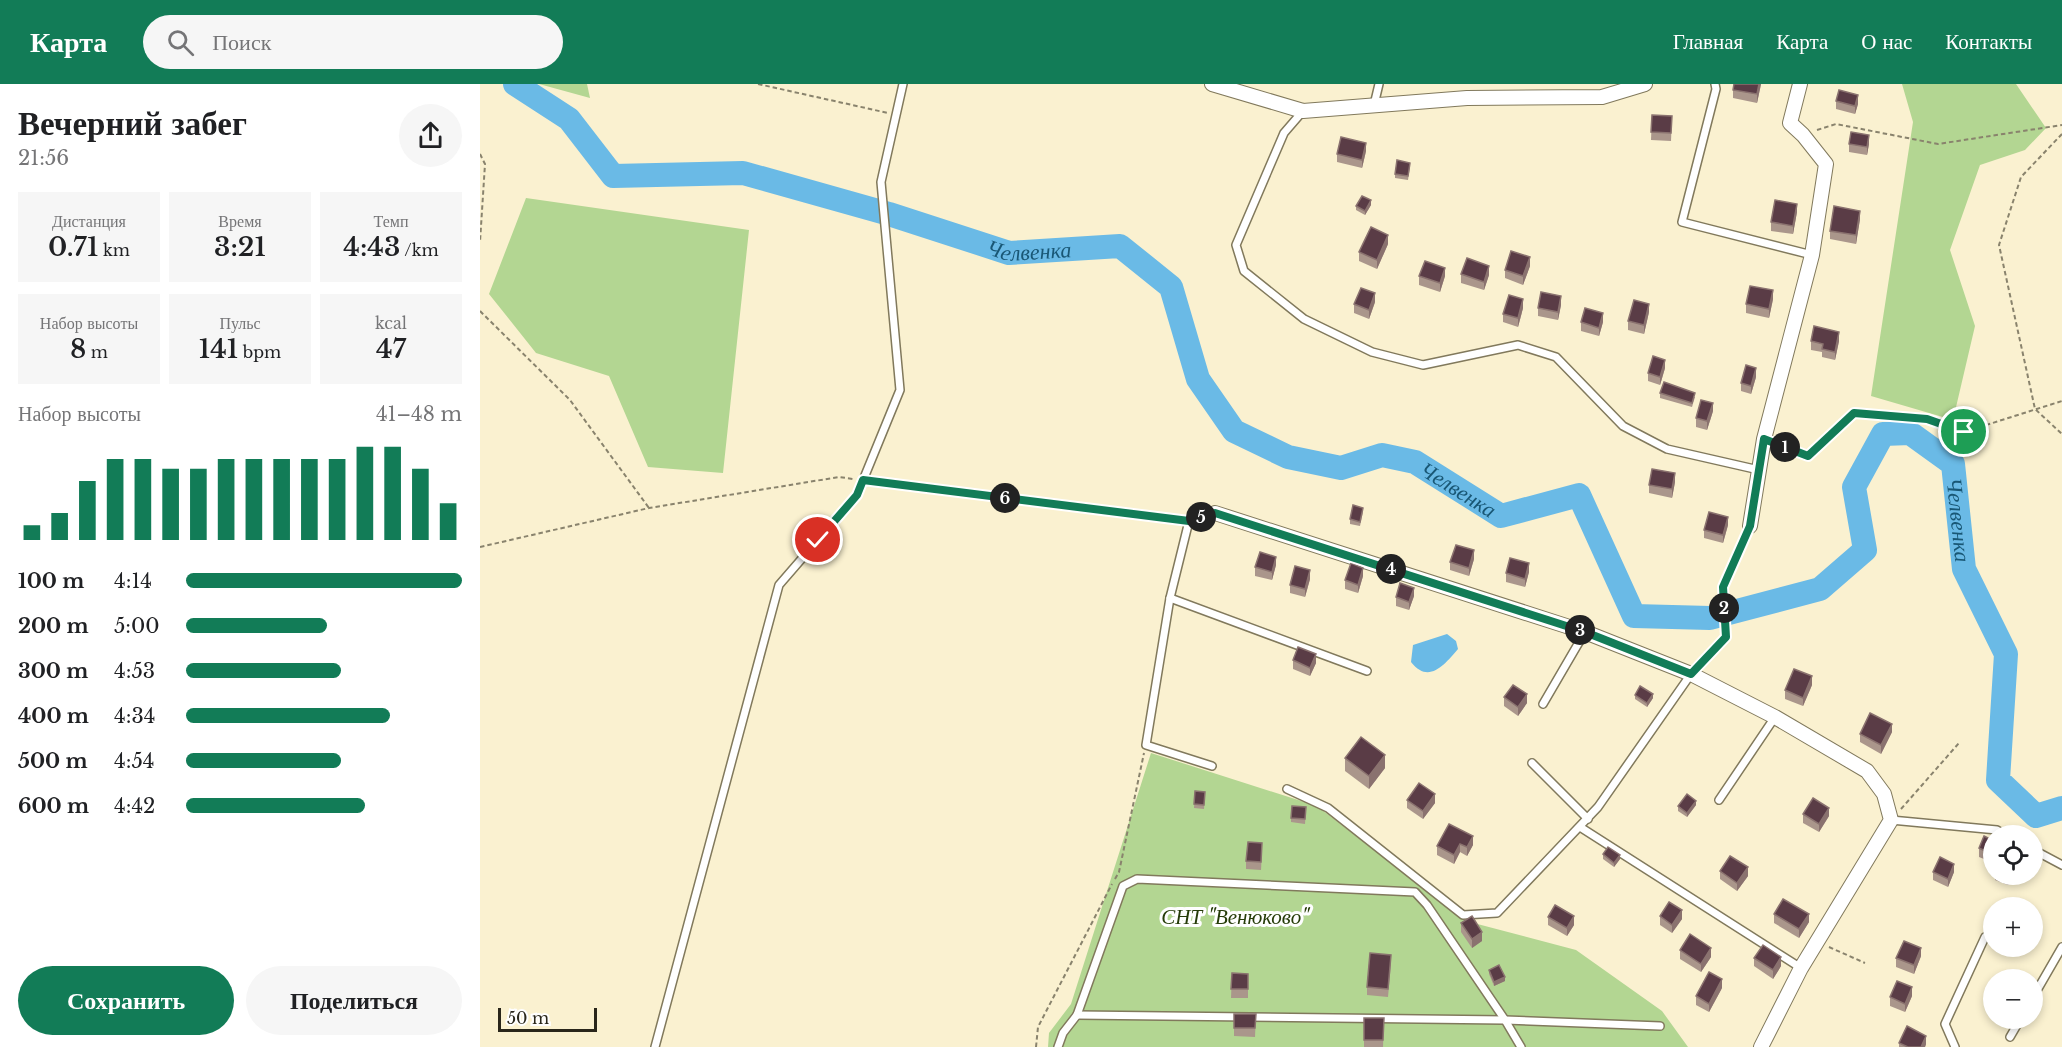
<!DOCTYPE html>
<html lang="ru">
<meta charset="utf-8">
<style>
body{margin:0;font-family:"Libre Baskerville",serif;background:#f6f6f6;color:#202124;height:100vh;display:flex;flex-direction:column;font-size:22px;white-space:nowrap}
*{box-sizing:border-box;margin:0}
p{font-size:20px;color:#757577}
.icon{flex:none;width:33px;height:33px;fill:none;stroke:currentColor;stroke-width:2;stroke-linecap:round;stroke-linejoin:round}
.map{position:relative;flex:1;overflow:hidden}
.sheet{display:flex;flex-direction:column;background:#fff;width:480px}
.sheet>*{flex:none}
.tools{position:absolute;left:1503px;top:741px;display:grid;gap:12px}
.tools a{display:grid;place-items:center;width:60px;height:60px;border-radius:50%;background:#fff;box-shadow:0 3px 9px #0003;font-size:30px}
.scale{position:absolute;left:18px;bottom:15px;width:99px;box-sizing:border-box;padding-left:6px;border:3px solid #29261a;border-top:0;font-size:16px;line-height:21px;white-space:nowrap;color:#29261a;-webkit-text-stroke:4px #fefefe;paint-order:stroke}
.pin{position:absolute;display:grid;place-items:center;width:51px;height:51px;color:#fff;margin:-26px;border:3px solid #fff;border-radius:50%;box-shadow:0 2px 6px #0007}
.km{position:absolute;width:30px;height:30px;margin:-15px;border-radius:50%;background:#222;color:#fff;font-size:16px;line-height:30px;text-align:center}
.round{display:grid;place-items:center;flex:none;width:63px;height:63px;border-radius:32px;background:#f6f6f6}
.overview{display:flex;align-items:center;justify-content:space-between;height:102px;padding:0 18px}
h1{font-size:33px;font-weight:600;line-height:45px}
.metrics{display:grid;grid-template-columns:repeat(3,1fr);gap:9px;height:102px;padding:6px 18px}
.metrics div{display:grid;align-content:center;border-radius:0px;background:#f6f6f6;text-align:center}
.metrics b{font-size:26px;font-weight:600}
.metrics small{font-size:16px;font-weight:400}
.metrics p{font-size:16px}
.chart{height:168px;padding:12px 18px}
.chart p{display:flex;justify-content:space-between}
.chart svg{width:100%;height:108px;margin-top:6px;stroke:#127c57;stroke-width:6}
.primary-button{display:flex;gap:12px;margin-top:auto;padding:12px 18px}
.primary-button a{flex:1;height:69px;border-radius:36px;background:#127c57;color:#fff;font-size:24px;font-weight:600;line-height:69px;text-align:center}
.primary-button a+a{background:#f6f6f6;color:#202124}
ul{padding:0 18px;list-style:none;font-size:20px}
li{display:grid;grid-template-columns:96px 72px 1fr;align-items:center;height:45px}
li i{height:15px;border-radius:8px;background:#127c57}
header{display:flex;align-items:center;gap:36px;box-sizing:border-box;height:84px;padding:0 30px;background:#127c57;color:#fff}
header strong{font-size:28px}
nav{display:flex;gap:33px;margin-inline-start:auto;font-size:21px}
.search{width:420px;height:54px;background:#f6f6f6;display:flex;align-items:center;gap:15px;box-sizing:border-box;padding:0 21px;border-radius:33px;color:#757577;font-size:22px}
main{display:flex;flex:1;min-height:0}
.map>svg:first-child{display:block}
</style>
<header>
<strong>Карта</strong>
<div class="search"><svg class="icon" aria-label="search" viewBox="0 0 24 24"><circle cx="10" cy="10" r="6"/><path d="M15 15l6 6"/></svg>Поиск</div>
<nav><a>Главная</a><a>Карта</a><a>О нас</a><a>Контакты</a></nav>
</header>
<main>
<section class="sheet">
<div class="overview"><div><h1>Вечерний забег</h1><p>21:56</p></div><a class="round"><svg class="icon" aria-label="share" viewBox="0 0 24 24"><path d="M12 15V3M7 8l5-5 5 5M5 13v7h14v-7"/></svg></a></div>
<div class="metrics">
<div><p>Дистанция</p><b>0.71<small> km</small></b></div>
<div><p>Время</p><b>3:21</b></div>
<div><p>Темп</p><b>4:43<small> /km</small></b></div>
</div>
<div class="metrics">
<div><p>Набор высоты</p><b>8<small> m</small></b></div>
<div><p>Пульс</p><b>141<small> bpm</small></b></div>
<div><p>kcal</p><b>47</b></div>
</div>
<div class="chart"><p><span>Набор высоты</span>41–48 m</p>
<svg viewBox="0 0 160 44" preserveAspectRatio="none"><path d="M5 44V38M15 44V33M25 44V20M35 44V11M45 44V11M55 44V15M65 44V15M75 44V11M85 44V11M95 44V11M105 44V11M115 44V11M125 44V6M135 44V6M145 44V15M155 44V29"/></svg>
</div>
<ul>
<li><b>100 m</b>4:14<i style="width:100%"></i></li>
<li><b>200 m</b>5:00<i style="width:51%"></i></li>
<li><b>300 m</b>4:53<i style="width:56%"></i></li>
<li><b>400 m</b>4:34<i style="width:74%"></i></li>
<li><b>500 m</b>4:54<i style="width:56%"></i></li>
<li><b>600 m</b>4:42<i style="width:65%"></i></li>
</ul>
<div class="primary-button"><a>Сохранить</a><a>Поделиться</a></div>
</section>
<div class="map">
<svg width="1582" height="963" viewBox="0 0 1582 963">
<rect width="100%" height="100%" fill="#faf1d0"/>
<g fill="#b3d692">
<path d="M59,0H107L110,14Z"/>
<path d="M1422,0H1536L1566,44L1545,66L1500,81L1470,166L1495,242L1473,336L1391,312L1433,38Z"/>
<path d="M46,114L269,146L243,389L168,383L129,292L56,269L9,210Z"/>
<path d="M671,669L837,722L986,837L1096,866L1182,927L1208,963H568L569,949L591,920Z"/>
</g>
<path fill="#6abae6" d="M967,550L976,557L978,565C965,580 949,601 931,578L933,561Z"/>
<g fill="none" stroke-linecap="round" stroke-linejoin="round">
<path stroke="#6abae6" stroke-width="24" id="s1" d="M35,0L89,35L133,92L263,89L409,130L529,169L640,162L691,203L718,295L754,347L808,373L861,384L902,371L935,378L1021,432L1099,411L1154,532L1230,534L1340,505L1385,466L1374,403L1403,350L1430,349L1473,380L1484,485L1526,570L1518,696L1556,732L1582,724"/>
<defs>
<g id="lane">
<path d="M1235,0L1236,5L1202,138L1332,171"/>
<path d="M894,21L899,0"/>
<path d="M823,27L804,49L756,161L764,187L824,235L892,268L943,281L1038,261L1076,273L1143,342L1187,365L1279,386"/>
<path d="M690,514L887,587"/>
<path d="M1063,620L1105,548"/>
<path d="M1052,679L1108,735"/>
<path d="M732,682L666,661L690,514L709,437L735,429"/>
<path d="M807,705L848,724L983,831L1017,829L1118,723L1211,590"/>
<path d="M1239,716L1295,633"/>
<path d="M1411,736L1517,746L1527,752"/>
<path d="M1100,743L1321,884"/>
<path d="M1552,765L1582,781"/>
<path d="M1552,915L1582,863"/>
<path d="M597,931L1025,936L1180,942"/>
<path d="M1530,953L1541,934"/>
<path d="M175,963L299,501L377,411L420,306L401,98L423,0"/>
<path d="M578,963L583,949L597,931L643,802L657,795L935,808L947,821L1025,936L1041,963"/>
<path d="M1475,963L1465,940L1505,853"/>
</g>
<g id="street">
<path d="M732,0L823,27L987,14L1122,13L1165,0"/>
<path d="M735,429L1105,548L1211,590L1295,633L1387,687L1404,710L1411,736L1321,884L1281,963"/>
<path d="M1270,442L1284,355L1332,171L1346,80L1323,51L1310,39L1320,0"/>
</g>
</defs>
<use href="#lane" stroke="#81795c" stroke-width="10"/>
<use href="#street" stroke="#81795c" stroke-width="16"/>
<g stroke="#89836d" stroke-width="2" stroke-dasharray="4.5 3" stroke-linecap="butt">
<path d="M278,0L408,29"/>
<path d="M1337,46L1356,40L1458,60L1582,41"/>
<path d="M1582,50L1541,93L1519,161L1555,325L1582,350"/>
<path d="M0,70L5,80L0,158"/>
<path d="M0,227L90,316L169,424"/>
<path d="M1296,360L1328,372L1374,329L1447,335L1484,348L1582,317"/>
<path d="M393,397L700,436"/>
<path d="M0,463L169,424L359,393L373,395"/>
<path d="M1221,579L1246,553L1243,503L1265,453"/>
<path d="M1421,725L1479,659"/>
<path d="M635,795L639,788L664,669"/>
<path d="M1349,863L1385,879"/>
<path d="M556,963L558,943L632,800"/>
</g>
<use href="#lane" stroke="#fff" stroke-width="7"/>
<use href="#street" stroke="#fff" stroke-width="14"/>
</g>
<g fill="#aa968b">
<path d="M1281,0L1277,19L1253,14V6Z"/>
<path d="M1356,17L1378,20L1375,30L1356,25Z"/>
<path d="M1172,31L1192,32L1191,57L1171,56Z"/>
<path d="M1369,60H1389L1387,71L1369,68Z"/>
<path d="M886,67L882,84L857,78V70Z"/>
<path d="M930,83L928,96L915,94V90Z"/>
<path d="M891,121L885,131L876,126V122Z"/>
<path d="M1317,128L1313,150L1291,147V138Z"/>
<path d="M1380,135L1376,160L1350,155V147Z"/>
<path d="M908,160L897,185L879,177V168Z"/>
<path d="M1050,182L1043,201L1025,194V186Z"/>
<path d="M981,190L1009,191L1004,206L981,199Z"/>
<path d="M939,192H965L960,208L939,201Z"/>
<path d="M1293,215L1289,234L1266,229V220Z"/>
<path d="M895,218L889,235L874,229V220Z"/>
<path d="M1081,221L1078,236L1058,232V224Z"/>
<path d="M1043,224L1038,243L1023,238V230Z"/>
<path d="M1169,228L1164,250L1148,246V237Z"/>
<path d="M1101,238H1123L1119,252L1101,247Z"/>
<path d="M1331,257H1359L1355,276L1342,273V268L1331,266Z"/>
<path d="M1185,284L1180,301L1168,297V289Z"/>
<path d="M1276,293L1271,310L1261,307V299Z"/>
<path d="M1180,309L1215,313L1212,323L1180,314Z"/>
<path d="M1233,327L1227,346L1216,343V334Z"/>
<path d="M1195,398L1192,414L1169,409V401Z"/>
<path d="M883,428L880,442L870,440V435Z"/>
<path d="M1248,441L1243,459L1224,454V446Z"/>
<path d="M994,475L989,492L970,486V478Z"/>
<path d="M796,481L792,496L775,492V483Z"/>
<path d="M1049,488L1045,503L1026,498V489Z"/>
<path d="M883,492L878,509L865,505V496Z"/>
<path d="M830,495L825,513L810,509V501Z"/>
<path d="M934,512L929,526L916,522V513Z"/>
<path d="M813,576L836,579L830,592L813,585Z"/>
<path d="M1332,601L1323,622L1305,615V606Z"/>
<path d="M1155,611L1173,614L1167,623L1155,615Z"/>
<path d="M1024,613L1047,619L1038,632L1024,622Z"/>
<path d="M1412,648L1401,670L1380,658V650Z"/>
<path d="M865,674L905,684L889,705L865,687Z"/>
<path d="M715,707L725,708L724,725L714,724Z"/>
<path d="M927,716L955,719L943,735L927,724Z"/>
<path d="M1216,721L1207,733L1198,727V722Z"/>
<path d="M826,723L825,740L811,738V734Z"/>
<path d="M1323,730L1349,732L1339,748L1323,739Z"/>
<path d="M969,740L993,761L987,772L980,768L974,780L957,771V762Z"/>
<path d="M1514,757V779L1499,773V764Z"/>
<path d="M782,768L781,786L766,785V777Z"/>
<path d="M1123,770L1140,775L1134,783L1123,775Z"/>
<path d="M1240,787L1268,792L1257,807L1240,795Z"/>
<path d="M1453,788H1474L1468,803L1453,796Z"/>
<path d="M1516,790H1532L1528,801L1515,796Z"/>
<path d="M1294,830L1329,838L1319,854L1294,839Z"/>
<path d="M1180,832L1202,835L1192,849L1180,841Z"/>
<path d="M1068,833L1094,841L1087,852L1068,841Z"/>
<path d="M981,839L1002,857L992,864L981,848Z"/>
<path d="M1200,866L1231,873L1221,888L1200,875Z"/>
<path d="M1441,872L1434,890L1416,883V874Z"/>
<path d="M1274,874L1301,882L1293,895L1274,882Z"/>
<path d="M911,880L908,913L887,911V903Z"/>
<path d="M1009,886L1025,897L1014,902L1009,890Z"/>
<path d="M752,889L768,890V914H751Z"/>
<path d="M1242,904L1229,928L1216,921V912Z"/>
<path d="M1432,912L1425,928L1410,922V913Z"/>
<path d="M754,930H776L775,953L754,952Z"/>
<path d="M884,934H904L903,963H884Z"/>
<path d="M1419,959L1446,960L1445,963H1419Z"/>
</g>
<g fill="#8a726f">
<path d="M1279,0H1281L1277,19V10Z"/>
<path d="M1378,11V20L1375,30V22Z"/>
<path d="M1389,51V60L1387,71V63Z"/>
<path d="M886,59V67L882,84V76Z"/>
<path d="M891,116V121L885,131V127Z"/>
<path d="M1317,120V128L1313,150V142Z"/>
<path d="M1380,127V135L1376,160V151Z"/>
<path d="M908,151V160L897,185V176Z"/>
<path d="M1050,173V182L1043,201V192Z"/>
<path d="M1009,182V191L1004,206V198Z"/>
<path d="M965,184V192L960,208V199Z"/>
<path d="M1293,206V215L1289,234V225Z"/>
<path d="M895,209V218L889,235V226Z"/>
<path d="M1081,212V221L1078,236V228Z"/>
<path d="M1043,215V224L1038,243V234Z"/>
<path d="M1169,220V228L1164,250V241Z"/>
<path d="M1123,229V238L1119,252V244Z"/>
<path d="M1359,248V257L1355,276V268Z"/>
<path d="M1185,276V284L1180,301V293Z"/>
<path d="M1276,284V293L1271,310V302Z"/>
<path d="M1233,319V327L1227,346V337Z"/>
<path d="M1195,389V398L1192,414V405Z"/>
<path d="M1248,433V441L1243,459V451Z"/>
<path d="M994,466V475L989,492V484Z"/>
<path d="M796,473V481L792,496V488Z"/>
<path d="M1049,479V488L1045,503V495Z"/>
<path d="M883,484V492L878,509V501Z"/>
<path d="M830,486V495L825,513V505Z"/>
<path d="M934,504V512L929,526V518Z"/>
<path d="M836,570V579L830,592V584Z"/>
<path d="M1332,592V601L1323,622V614Z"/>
<path d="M1047,610V619L1038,632V623Z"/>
<path d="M1173,610V614L1167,623V619Z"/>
<path d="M1412,640V648L1401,670V661Z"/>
<path d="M905,671V684L889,705V692Z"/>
<path d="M955,710V719L943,735V727Z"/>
<path d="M1216,717V721L1207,733V729Z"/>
<path d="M1349,724V732L1339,748V740Z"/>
<path d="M993,752V761L987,772V763Z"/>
<path d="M980,760V768L974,780V771Z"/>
<path d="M1140,771V775L1134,783V779Z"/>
<path d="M1474,780V788L1468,803V795Z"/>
<path d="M1268,783V792L1257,807V799Z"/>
<path d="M1530,790H1532L1528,801V797Z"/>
<path d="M1202,826V835L1192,849V841Z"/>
<path d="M1329,830V838L1319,854V845Z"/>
<path d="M1094,832V841L1087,852V844Z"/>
<path d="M1002,848V857L992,864V855Z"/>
<path d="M1231,864V873L1221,888V880Z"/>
<path d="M1441,864V872L1434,890V881Z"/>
<path d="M1301,873V882L1293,895V886Z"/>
<path d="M1025,893V897L1014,902V898Z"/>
<path d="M1242,895V904L1229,928V920Z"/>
<path d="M1432,903V912L1425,928V920Z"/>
<path d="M1446,952V960L1445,963H1441Z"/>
</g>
<g fill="#5a3c46" stroke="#8a726f" stroke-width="1.5">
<path d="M1254,0H1279L1277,10L1253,6Z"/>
<path d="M1359,6L1378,11L1375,22L1356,17Z"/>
<path d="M1172,31L1192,32L1191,49L1171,48Z"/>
<path d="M1371,48L1389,51L1387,63L1369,60Z"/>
<path d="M861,53L886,59L882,76L857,70Z"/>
<path d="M917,76L930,79L928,92L915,90Z"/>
<path d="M882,112L891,116L885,127L876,122Z"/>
<path d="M1295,116L1317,120L1313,142L1291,138Z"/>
<path d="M1354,122L1380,127L1376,151L1350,147Z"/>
<path d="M891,143L908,151L897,176L879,168Z"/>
<path d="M1031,167L1050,173L1043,192L1025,186Z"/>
<path d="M987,174L1009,182L1004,198L981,190Z"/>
<path d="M945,177L965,184L960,199L939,192Z"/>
<path d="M1270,202L1293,206L1289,225L1266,220Z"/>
<path d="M881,204L895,209L889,226L874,220Z"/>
<path d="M1061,208L1081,212L1078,228L1058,224Z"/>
<path d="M1029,211L1043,215L1038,234L1023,230Z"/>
<path d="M1154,216L1169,220L1164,241L1148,237Z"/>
<path d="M1105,224L1123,229L1119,244L1101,238Z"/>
<path d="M1334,242L1359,248L1355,268L1342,265L1343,260L1331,257Z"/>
<path d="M1173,272L1185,276L1180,293L1168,289Z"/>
<path d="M1266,281L1276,284L1271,302L1261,299Z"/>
<path d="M1184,298L1215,309L1212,319L1180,309Z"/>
<path d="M1221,316L1233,319L1227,337L1216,334Z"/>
<path d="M1172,385L1195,389L1192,405L1169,401Z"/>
<path d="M873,421L883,424L880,438L870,435Z"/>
<path d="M1229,428L1248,433L1243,451L1224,446Z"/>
<path d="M976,461L994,466L989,484L970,478Z"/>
<path d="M780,468L796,473L792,488L775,483Z"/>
<path d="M1030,474L1049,479L1045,495L1026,489Z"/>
<path d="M871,479L883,484L878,501L865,496Z"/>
<path d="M815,482L830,486L825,505L810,501Z"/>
<path d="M920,499L934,504L929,518L916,513Z"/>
<path d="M818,563L836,570L830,584L813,576Z"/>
<path d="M1314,585L1332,592L1323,614L1305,606Z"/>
<path d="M1033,601L1047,610L1038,623L1024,613Z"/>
<path d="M1160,602L1173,610L1167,619L1155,611Z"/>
<path d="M1390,629L1412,640L1401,661L1380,650Z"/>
<path d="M881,653L905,671L889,692L865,674Z"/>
<path d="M939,699L955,710L943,727L927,716Z"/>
<path d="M715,707L725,708L724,721L714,720Z"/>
<path d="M1207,710L1216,717L1207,729L1198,722Z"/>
<path d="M1333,714L1349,724L1339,740L1323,730Z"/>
<path d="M812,722L826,723L825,735L811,734Z"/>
<path d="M969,740L993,752L987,763L980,760L974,771L957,762Z"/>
<path d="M1504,752L1514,757V771L1499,764Z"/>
<path d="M768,758L782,759L781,778L766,777Z"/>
<path d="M1128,763L1140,771L1134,779L1123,770Z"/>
<path d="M1250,772L1268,783L1257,799L1240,787Z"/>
<path d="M1460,773L1474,780L1468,795L1453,788Z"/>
<path d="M1516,790H1530L1528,797L1515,792Z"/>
<path d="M1303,815L1329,830L1319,845L1294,830Z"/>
<path d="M1189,818L1202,826L1192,841L1180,832Z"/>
<path d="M1075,821L1094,832L1087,844L1068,833Z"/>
<path d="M992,832L1002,848L992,855L981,839Z"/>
<path d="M1210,850L1231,864L1221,880L1200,866Z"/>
<path d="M1424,857L1441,864L1434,881L1416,874Z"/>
<path d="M1283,861L1301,873L1293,886L1274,874Z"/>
<path d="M890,869L911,871L908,905L887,903Z"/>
<path d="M1019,881L1025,893L1014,898L1009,886Z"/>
<path d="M1229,888L1242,895L1229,920L1216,912Z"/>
<path d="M752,889L768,890V905H751Z"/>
<path d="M1417,897L1432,903L1425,920L1410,913Z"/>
<path d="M754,930H776L775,944H754Z"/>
<path d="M884,934H904L903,956H884Z"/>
<path d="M1427,942L1446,952L1441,963H1428L1419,959Z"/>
</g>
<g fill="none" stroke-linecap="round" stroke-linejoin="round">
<defs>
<path id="route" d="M338,456L377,411L383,396L709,437L735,429L1105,548L1211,590L1246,553L1243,503L1270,442L1284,355L1328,372L1374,329L1447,335L1484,348"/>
</defs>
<use href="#route" stroke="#fff" stroke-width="12"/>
<use href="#route" stroke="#127c57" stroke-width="8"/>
</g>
<g text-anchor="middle" stroke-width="6" stroke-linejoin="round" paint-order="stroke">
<g font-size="21" font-style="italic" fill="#263c09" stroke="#fefefe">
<text x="755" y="840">СНТ "Венюково"</text>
</g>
<g font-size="22" font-style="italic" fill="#195775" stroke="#fefefe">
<text dy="8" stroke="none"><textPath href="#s1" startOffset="564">Челвенка</textPath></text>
<text dy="8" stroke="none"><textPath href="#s1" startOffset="1122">Челвенка</textPath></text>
<text dy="8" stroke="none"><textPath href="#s1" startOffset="1896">Челвенка</textPath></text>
</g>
</g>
</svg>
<div class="tools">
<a><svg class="icon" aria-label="locate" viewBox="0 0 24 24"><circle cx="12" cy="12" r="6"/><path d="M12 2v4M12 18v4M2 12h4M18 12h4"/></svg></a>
<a>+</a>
<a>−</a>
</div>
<div class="scale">50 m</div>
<div class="pin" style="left:1484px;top:348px;background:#1e9e55"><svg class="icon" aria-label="arrive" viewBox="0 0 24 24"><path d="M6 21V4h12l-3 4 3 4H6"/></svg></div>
<div class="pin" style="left:338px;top:456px;background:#d93025"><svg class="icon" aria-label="check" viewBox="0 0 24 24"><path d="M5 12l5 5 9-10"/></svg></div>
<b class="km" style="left:1305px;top:363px">1</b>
<b class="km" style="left:1244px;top:524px">2</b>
<b class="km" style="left:1100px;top:546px">3</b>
<b class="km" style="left:911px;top:485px">4</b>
<b class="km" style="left:721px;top:433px">5</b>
<b class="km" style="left:525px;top:414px">6</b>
</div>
</main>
